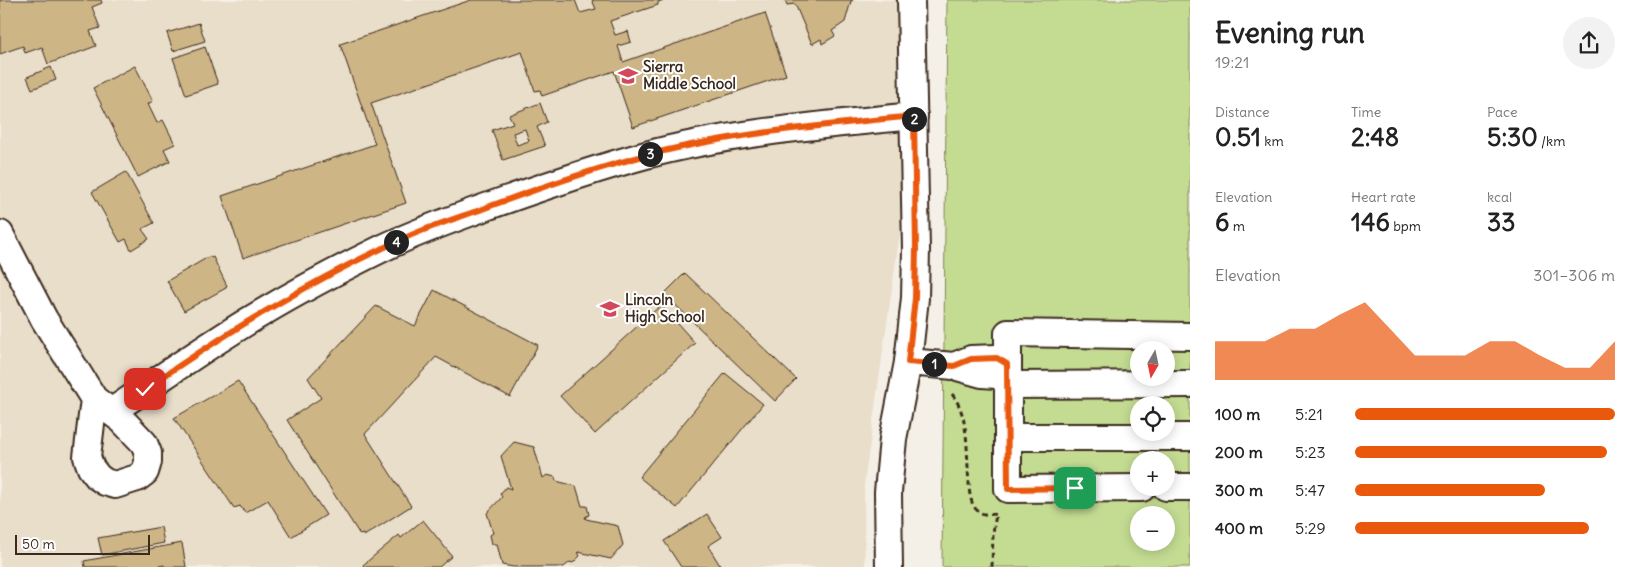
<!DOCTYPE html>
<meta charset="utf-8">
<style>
body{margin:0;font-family:Delius,sans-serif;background:#f2f2f2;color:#222;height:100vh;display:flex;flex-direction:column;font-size:19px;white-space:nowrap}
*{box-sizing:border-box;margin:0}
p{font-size:16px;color:#767676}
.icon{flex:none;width:28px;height:28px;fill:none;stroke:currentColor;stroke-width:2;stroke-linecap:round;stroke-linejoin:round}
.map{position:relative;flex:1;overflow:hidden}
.drawer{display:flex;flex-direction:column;background:#fff;width:450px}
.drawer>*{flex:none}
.needle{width:32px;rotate:189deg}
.fabs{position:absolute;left:1130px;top:341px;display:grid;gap:10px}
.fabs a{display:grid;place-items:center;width:45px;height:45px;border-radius:50%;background:#fff;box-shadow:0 2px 12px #0003;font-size:25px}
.scale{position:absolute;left:15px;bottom:12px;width:135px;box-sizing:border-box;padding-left:5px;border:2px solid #3b2a1e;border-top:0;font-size:14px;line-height:18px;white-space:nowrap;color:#3b2a1e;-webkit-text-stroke:4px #fff;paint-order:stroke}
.pin{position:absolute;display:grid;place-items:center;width:42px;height:42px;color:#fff;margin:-21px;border-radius:10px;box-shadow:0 2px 8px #0006}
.km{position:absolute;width:25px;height:25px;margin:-12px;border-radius:50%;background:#222;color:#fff;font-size:14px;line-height:25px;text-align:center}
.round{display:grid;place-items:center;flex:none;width:52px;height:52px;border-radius:26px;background:#f2f2f2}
.head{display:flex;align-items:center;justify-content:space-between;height:85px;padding:0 25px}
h1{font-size:28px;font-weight:800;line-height:38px}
.figures{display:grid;grid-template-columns:repeat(3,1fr);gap:8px;height:85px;padding:5px 25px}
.figures div{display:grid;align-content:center}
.figures b{font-size:25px;font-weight:800}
.figures small{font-size:14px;font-weight:400}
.figures p{font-size:14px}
.chart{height:140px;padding:10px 25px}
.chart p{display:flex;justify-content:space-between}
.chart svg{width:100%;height:90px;margin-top:5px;fill:#ea580c;opacity:.7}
ul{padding:0 25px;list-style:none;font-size:16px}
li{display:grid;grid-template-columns:80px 60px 1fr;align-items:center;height:38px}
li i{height:12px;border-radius:6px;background:#ea580c}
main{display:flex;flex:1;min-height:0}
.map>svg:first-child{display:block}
</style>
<main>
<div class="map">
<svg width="1190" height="567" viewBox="0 0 1190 567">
<rect width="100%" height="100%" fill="#f5f0e7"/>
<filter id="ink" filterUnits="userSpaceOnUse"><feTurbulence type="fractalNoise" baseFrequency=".02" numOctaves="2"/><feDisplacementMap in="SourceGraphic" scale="10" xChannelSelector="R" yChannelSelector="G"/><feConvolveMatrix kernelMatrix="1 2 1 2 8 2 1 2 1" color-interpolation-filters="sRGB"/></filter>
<g filter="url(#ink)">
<path fill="#e9deca" d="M0,0H900L910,162L864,485L865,567H0Z"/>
<path fill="#c4dc92" stroke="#808358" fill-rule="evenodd" d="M947,0H1190V567H942ZM1139,350H1166V378H1139ZM1139,405H1166V432H1139ZM1139,460H1166V488H1139ZM1139,515H1166V542H1139Z"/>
<g fill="#cdb585" stroke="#3b2a1e" fill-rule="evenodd">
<path d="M0,0H101L102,3L92,7L100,28L90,31L96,46L48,64L42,47L25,53L23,46L0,54Z"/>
<path d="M471,0H575L580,13L596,9L592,0H664L658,2V5L610,21L615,35L628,31L631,42L618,46L623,62L765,13L786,75L633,127L614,71L542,96L540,90L535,91L522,52L371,103L406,203L243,258L222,196L375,144L340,44Z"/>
<path d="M785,0H853L851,1L845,22L832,31L835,36L822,44L821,39L812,44L795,4L787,5Z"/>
<path d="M199,23L205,41L173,51L167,33Z"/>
<path d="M205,47L218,84L186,95L173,58Z"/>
<path d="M135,66L153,101L148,104L157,123L163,120L175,144L164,149L170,161L138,177L93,88Z"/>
<path d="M51,67L56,80L32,89L27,77Z"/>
<path d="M540,103L547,122L537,127L545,146L503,160L492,130L513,123L509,115ZM525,129L529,141L517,145L513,133Z"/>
<path d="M126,172L154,223L142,229L149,239L131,250L126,239L120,242L92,192Z"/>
<path d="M210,256L211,258L213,257L227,286L225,287L226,288L184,311L167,281Z"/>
<path d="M685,273L796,379L775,401L664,294Z"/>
<path d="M434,290L538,345L510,397L436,357L365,434L411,506L364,536L363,534L360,535L287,420L321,398L308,378L376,306L415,326Z"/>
<path d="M661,305L695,343L595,434L560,396Z"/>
<path d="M725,373L763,404L677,508L639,477Z"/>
<path d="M238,381L326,515L291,537L268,500L245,513L240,506L234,508L174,418Z"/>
<path d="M514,442L534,447L543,478L547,475L555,477L556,481L576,486L582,506H587L589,515L585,517L586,519L618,526L623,545L611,559L578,552L580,556L573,563L570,562L564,567H513L502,565L497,544H492L490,535L493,533L487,513L502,497L500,494L506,487L511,489L501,456Z"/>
<path d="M707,514L722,537L708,546L721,567H681L664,541Z"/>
<path d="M423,520L452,556L439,567H364L363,565L399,535L401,538Z"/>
<path d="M161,527L164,543L102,555L98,538Z"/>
<path d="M182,543L186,567H164V565L154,567H85L84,561Z"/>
</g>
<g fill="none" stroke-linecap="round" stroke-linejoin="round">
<defs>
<g id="minor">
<path d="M0,234L44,319L94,399L122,420L144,443L148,453V462L145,472L137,478L115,485L105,482L98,477L91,468L87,457L94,399"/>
<path d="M997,358L1007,364L997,375L982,374L954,366L971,359Z"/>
<path d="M908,362L954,366"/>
<path d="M1007,385L1190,384"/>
<path d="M111,412C160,379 209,344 260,314C300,290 342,268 383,248C412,234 442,223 472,212C530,191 587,171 646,155C734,132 824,125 914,116"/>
<path d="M1008,437H1190"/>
<path d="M1166,487H1190"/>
<path d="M1142,488L1008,489V333L1190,336"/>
<path d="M889,567L888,492L893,439L908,362L915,298L916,249L911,0"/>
</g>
</defs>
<use href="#minor" stroke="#3b2a1e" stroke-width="30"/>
<path stroke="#3b2a1e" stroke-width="3" stroke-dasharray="5 4" stroke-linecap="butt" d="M952,394C970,417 966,453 969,482C969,490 970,501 975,508C980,515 988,515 996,514L993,533L992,567"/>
<use href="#minor" stroke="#fff" stroke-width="26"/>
</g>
</g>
<g fill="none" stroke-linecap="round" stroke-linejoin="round" filter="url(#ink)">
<defs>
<path id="route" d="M145,389C228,332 314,278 407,237C429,227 454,219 477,211C533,190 589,170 647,155C734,133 824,125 914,116L916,249L915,298L908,362L954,366L971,359L997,358L1007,364L1008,489L1075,488"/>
</defs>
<use href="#route" stroke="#fff" stroke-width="10"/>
<use href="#route" stroke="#ea580c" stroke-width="6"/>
</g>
<defs>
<symbol id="school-bare" viewBox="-9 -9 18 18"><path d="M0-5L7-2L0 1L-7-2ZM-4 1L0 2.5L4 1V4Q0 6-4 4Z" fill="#d1495b" stroke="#fff" stroke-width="2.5" paint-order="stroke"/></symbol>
</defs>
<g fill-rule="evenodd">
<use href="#school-bare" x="614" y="62" width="28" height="28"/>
<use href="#school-bare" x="596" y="295" width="28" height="28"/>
</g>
<g text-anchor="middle" stroke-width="4" stroke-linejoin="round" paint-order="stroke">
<g font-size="15" font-weight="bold" fill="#3b2a1e" stroke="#fff" text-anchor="start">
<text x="643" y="72">Sierra<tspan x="643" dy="17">Middle School</tspan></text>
<text x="625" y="305">Lincoln<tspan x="625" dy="17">High School</tspan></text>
</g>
</g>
</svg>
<div class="fabs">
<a><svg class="needle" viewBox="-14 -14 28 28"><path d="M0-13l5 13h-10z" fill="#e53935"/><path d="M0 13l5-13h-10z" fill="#767676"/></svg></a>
<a><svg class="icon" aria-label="locate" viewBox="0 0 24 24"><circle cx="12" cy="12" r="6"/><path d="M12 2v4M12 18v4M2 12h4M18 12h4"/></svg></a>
<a>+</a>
<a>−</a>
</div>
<div class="scale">50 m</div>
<div class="pin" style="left:1075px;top:488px;background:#1e9e55"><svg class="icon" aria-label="arrive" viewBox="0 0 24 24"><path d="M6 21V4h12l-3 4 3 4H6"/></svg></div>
<div class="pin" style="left:145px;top:389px;background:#d93025"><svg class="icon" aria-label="check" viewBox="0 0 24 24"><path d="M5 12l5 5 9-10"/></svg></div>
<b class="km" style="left:934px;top:364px">1</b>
<b class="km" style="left:914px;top:119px">2</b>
<b class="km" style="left:650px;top:154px">3</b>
<b class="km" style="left:396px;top:242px">4</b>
</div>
<section class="drawer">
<div class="head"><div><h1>Evening run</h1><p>19:21</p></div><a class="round"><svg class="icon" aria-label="share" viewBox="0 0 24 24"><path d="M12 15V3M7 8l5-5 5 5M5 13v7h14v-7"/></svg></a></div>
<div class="figures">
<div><p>Distance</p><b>0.51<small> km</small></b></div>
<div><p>Time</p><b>2:48</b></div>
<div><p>Pace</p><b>5:30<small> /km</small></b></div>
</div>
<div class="figures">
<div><p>Elevation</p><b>6<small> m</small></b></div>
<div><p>Heart rate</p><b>146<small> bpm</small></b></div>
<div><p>kcal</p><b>33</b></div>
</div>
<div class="chart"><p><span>Elevation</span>301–306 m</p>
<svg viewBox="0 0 160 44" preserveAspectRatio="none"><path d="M0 44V25L10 25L20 25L30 19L40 19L50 12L60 6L70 19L80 32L90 32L100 32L110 25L120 25L130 32L140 38L150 38L160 25V44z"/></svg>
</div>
<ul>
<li><b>100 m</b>5:21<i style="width:100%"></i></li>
<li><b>200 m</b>5:23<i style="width:97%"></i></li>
<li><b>300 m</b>5:47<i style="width:73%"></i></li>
<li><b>400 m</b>5:29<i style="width:90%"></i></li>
</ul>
</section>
</main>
